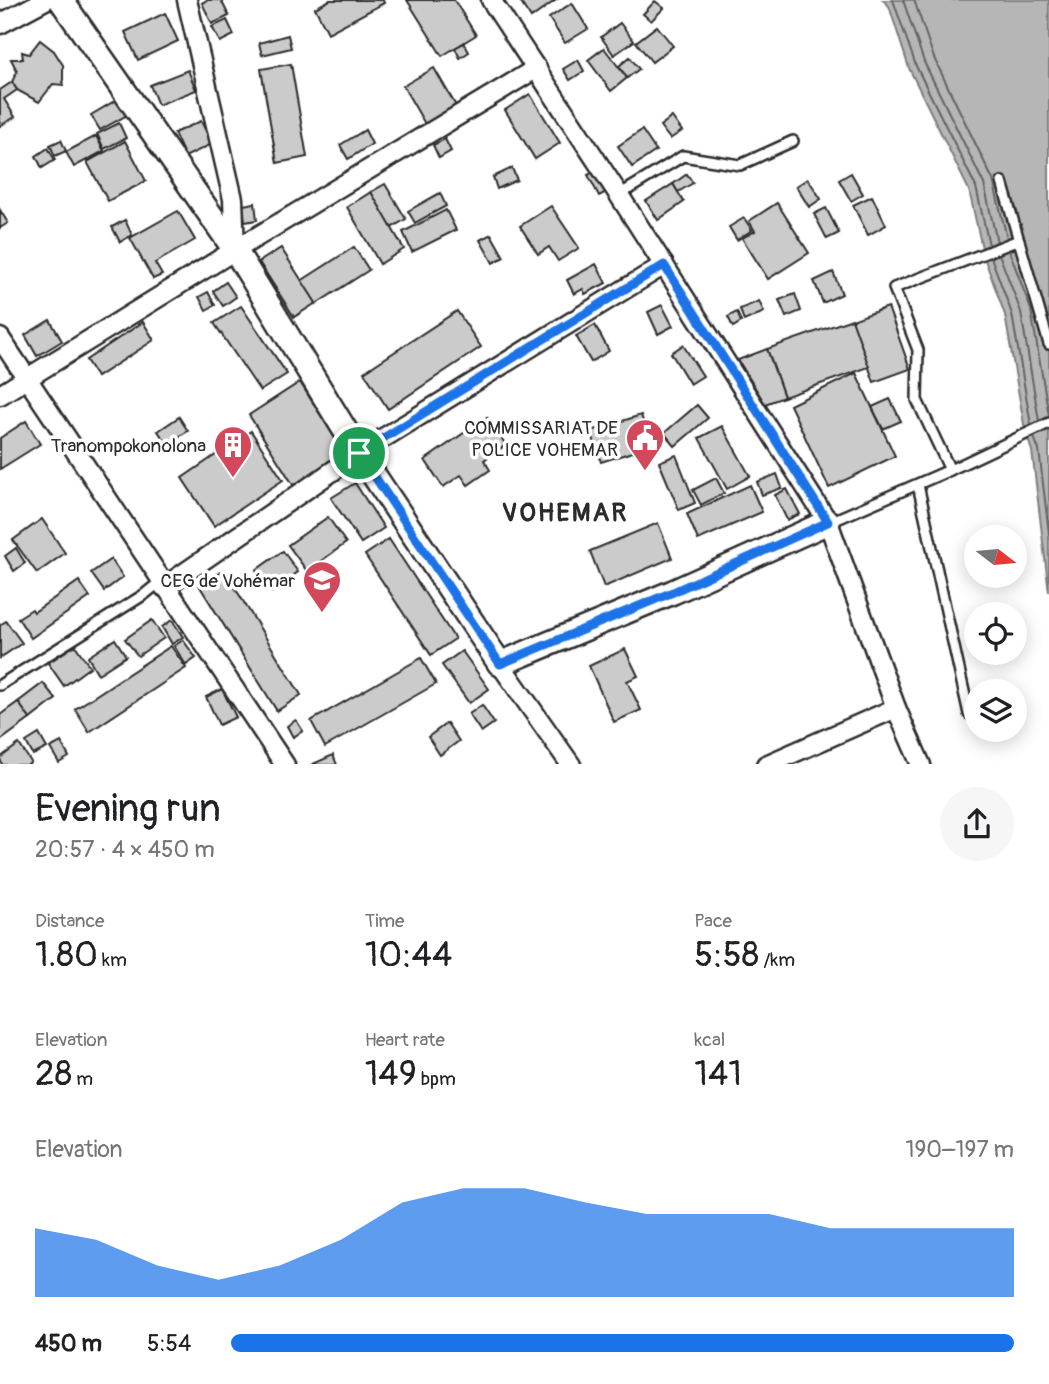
<!DOCTYPE html>
<meta charset="utf-8">
<style>
body{margin:0;font-family:Pangolin,sans-serif;background:#f6f6f6;color:#202124;height:100vh;display:flex;flex-direction:column;font-size:26px;white-space:nowrap}
*{box-sizing:border-box;margin:0}
p{font-size:23px;color:#757577}
.icon{flex:none;width:38px;height:38px;fill:none;stroke:currentColor;stroke-width:2;stroke-linecap:round;stroke-linejoin:round}
.map{position:relative;height:764px;overflow:hidden}
.details{display:flex;flex-direction:column;background:#fff;flex:1}
.details>*{flex:none}
.needle{width:46px;rotate:106deg}
.controls{position:absolute;left:964px;top:525px;display:grid;gap:14px}
.controls a{display:grid;place-items:center;width:63px;height:63px;border-radius:50%;background:#fff;box-shadow:0 4px 18px #0003;font-size:35px}
.pin{position:absolute;display:grid;place-items:center;width:60px;height:60px;color:#fff;margin:-30px;border:4px solid #fff;border-radius:50%;box-shadow:0 2px 7px #0007}
.round{display:grid;place-items:center;flex:none;width:74px;height:74px;border-radius:37px;background:#f6f6f6}
.summary{display:flex;align-items:center;justify-content:space-between;height:119px;padding:0 35px}
h1{font-size:38px;font-weight:600;line-height:52px}
.metrics{display:grid;grid-template-columns:repeat(3,1fr);gap:10px;height:119px;padding:7px 35px}
.metrics div{display:grid;align-content:center}
.metrics b{font-size:35px;font-weight:600}
.metrics small{font-size:19px;font-weight:400}
.metrics p{font-size:19px}
.chart{height:196px;padding:14px 35px}
.chart p{display:flex;justify-content:space-between}
.chart svg{width:100%;height:126px;margin-top:7px;fill:#1a73e8;opacity:.7}
ul{padding:0 35px;list-style:none;font-size:23px}
li{display:grid;grid-template-columns:112px 84px 1fr;align-items:center;height:52px}
li i{height:18px;border-radius:9px;background:#1a73e8}
.map>svg:first-child{display:block}
</style>
<div class="map">
<svg width="1049" height="765" viewBox="0 0 1049 765">
<rect width="100%" height="100%" fill="#fff"/>
<filter id="ink" filterUnits="userSpaceOnUse"><feTurbulence type="fractalNoise" baseFrequency=".0143" numOctaves="2"/><feDisplacementMap in="SourceGraphic" scale="14" xChannelSelector="R" yChannelSelector="G"/><feConvolveMatrix kernelMatrix="1 2 1 2 8 2 1 2 1" color-interpolation-filters="sRGB"/></filter>
<g filter="url(#ink)">
<path fill="#b6b6b6" stroke="#7e7e7e" stroke-width="2" d="M883,0H1049V592L1032,451L1025,430L1005,315L984,257L969,190L909,68L889,6Z"/>
<g fill="none" stroke-linecap="round" stroke-linejoin="round">
<g stroke="#636363" stroke-width="2">
<path d="M893,0L916,66L976,187L989,245"/>
<path d="M903,0L924,62L984,184L997,242"/>
<path d="M914,0L934,58L993,180L1007,238"/>
<path d="M1009,250L1031,310L1049,416"/>
<path d="M999,254L1021,312L1039,421"/>
<path d="M991,257L1012,314L1031,425"/>
<path d="M1034,437L1039,450L1049,534"/>
</g>
</g>
<g fill="#cbcbcb" stroke="#2b2b2b" stroke-width="2">
<path d="M207,0H221L229,16L212,24L202,3Z"/>
<path d="M330,0H383L384,3L328,33L315,8Z"/>
<path d="M407,0H454L476,35L442,56Z"/>
<path d="M519,0H556L531,18Z"/>
<path d="M655,1L664,8L651,21L643,14Z"/>
<path d="M572,3L588,29L565,43L549,18Z"/>
<path d="M165,13L178,41L138,60L125,32Z"/>
<path d="M227,20L234,35L220,42L212,27Z"/>
<path d="M620,23L634,41L614,55L601,37Z"/>
<path d="M657,26L673,46L652,62L636,42Z"/>
<path d="M288,35L291,48L262,55L259,43Z"/>
<path d="M40,40L54,51L63,65V85L53,84L39,102L17,90L12,82L17,71L11,59H23L22,52L29,54Z"/>
<path d="M464,43L469,52L460,58L455,48Z"/>
<path d="M604,48L627,78L611,91L588,60Z"/>
<path d="M630,57L639,69L627,78L619,66Z"/>
<path d="M578,60L584,71L570,80L563,69Z"/>
<path d="M291,64L307,157L277,163L261,69Z"/>
<path d="M434,68L456,106L425,124L403,86Z"/>
<path d="M188,70L196,90L158,105L150,85Z"/>
<path d="M12,82L17,90L4,99L15,117L0,126V90Z"/>
<path d="M530,94L560,143L535,159L505,110Z"/>
<path d="M118,99L127,115L100,130L91,115Z"/>
<path d="M672,117L682,131L670,139L660,126Z"/>
<path d="M201,121L212,144L185,157L174,133Z"/>
<path d="M119,123L126,138L104,149L97,134Z"/>
<path d="M365,130L372,144L348,159L340,145Z"/>
<path d="M642,130L656,151L632,167L618,146Z"/>
<path d="M96,136L104,151L74,167L66,152Z"/>
<path d="M445,139L451,151L439,158L433,145Z"/>
<path d="M61,140L66,151L55,156L50,145Z"/>
<path d="M125,141L146,181L108,201L87,162Z"/>
<path d="M48,148L55,160L42,168L36,156Z"/>
<path d="M512,168L517,180L497,189L493,177Z"/>
<path d="M599,169L610,190L599,196L588,175Z"/>
<path d="M851,173L863,194L851,201L839,180Z"/>
<path d="M687,174L693,183L678,192L673,184Z"/>
<path d="M808,179L821,199L809,207L796,186Z"/>
<path d="M385,184L406,219L391,228L371,192Z"/>
<path d="M673,184L684,202L658,220L646,201Z"/>
<path d="M371,192L404,249L380,264L347,207Z"/>
<path d="M440,193L446,206L415,223L408,211Z"/>
<path d="M872,196L886,225L868,235L853,205Z"/>
<path d="M255,203L257,220L245,222L243,205Z"/>
<path d="M777,203L809,253L768,279L742,238L755,231L749,221Z"/>
<path d="M551,206L579,248L558,261L549,247L538,254L520,226Z"/>
<path d="M826,208L839,233L827,239L814,214Z"/>
<path d="M0,210L8,223L0,228Z"/>
<path d="M446,210L456,230L412,252L403,232Z"/>
<path d="M178,211L195,240L155,263L162,275L153,279L130,238Z"/>
<path d="M744,218L752,230L737,240L729,227Z"/>
<path d="M125,220L132,235L120,242L112,227Z"/>
<path d="M491,234L504,257L493,263L480,240Z"/>
<path d="M354,247L369,270L316,304L301,281Z"/>
<path d="M281,248L316,303L294,317L259,262Z"/>
<path d="M596,264L606,283L585,294L583,289L574,294L567,280Z"/>
<path d="M833,272L842,294L823,303L814,281Z"/>
<path d="M226,282L236,297L223,306L213,291Z"/>
<path d="M208,292L215,305L206,310L199,297Z"/>
<path d="M795,294L801,311L786,317L779,300Z"/>
<path d="M759,301L764,312L744,321L740,309Z"/>
<path d="M662,305L673,326L658,334L648,312Z"/>
<path d="M241,306L287,374L260,391L214,323Z"/>
<path d="M888,307L910,369L874,382L852,320Z"/>
<path d="M457,311L481,347L388,409L364,372Z"/>
<path d="M737,312L741,322L733,327L728,317Z"/>
<path d="M852,319L869,367L784,397L767,349Z"/>
<path d="M50,320L62,341L37,356L25,335Z"/>
<path d="M143,322L154,340L97,377L86,360Z"/>
<path d="M595,325L609,351L591,362L576,336Z"/>
<path d="M683,345L703,376L690,384L671,353Z"/>
<path d="M767,349L784,397L765,404L738,360Z"/>
<path d="M856,373L895,456L829,488L790,405Z"/>
<path d="M300,382L345,454L294,486L249,415Z"/>
<path d="M890,399L901,421L883,429L872,407Z"/>
<path d="M697,405L708,418L675,446L664,433Z"/>
<path d="M641,415L651,446L601,462L591,431Z"/>
<path d="M179,417L188,431L167,444L158,431Z"/>
<path d="M487,417L506,445L484,460L490,470L468,485L461,475L443,487L425,460Z"/>
<path d="M26,421L40,444L0,469V438Z"/>
<path d="M722,426L750,476L727,489L699,438Z"/>
<path d="M251,431L283,480L214,526L182,478Z"/>
<path d="M676,455L695,503L679,510L659,462Z"/>
<path d="M777,474L782,488L762,495L757,482Z"/>
<path d="M716,478L724,493L701,505L693,490Z"/>
<path d="M355,483L384,528L361,543L331,498Z"/>
<path d="M750,485L762,512L698,540L687,514Z"/>
<path d="M787,489L800,514L787,520L775,495Z"/>
<path d="M328,517L346,543L307,571L288,545Z"/>
<path d="M42,519L65,553L37,573L13,540Z"/>
<path d="M658,523L672,558L604,587L590,551Z"/>
<path d="M389,539L455,639L431,655L365,555Z"/>
<path d="M16,548L25,563L14,571L5,556Z"/>
<path d="M283,551L298,572L271,592L256,570Z"/>
<path d="M111,559L123,577L104,591L91,573Z"/>
<path d="M224,570L301,695L277,711L199,585Z"/>
<path d="M79,581L90,597L31,638L18,618L32,609L34,612Z"/>
<path d="M152,620L164,638L138,656L125,639Z"/>
<path d="M172,620L183,637L172,644L162,627Z"/>
<path d="M6,621L22,643L0,658V625Z"/>
<path d="M115,639L126,656L98,674L88,657Z"/>
<path d="M183,640L196,658L186,665L174,646Z"/>
<path d="M75,645L90,667L64,686L48,663Z"/>
<path d="M171,646L186,668L89,732L75,709Z"/>
<path d="M625,649L638,676L627,681L641,710L614,722L589,666Z"/>
<path d="M462,651L489,689L469,703L442,665Z"/>
<path d="M421,658L436,684L325,747L311,721Z"/>
<path d="M43,683L56,699L30,719L18,702Z"/>
<path d="M222,689L236,717L219,725L206,697Z"/>
<path d="M18,702L30,719L0,741V715Z"/>
<path d="M482,705L494,723L481,732L469,714Z"/>
<path d="M296,720L303,731L293,737L287,726Z"/>
<path d="M447,723L459,741L440,755L428,737Z"/>
<path d="M39,734L47,748L33,755L26,742Z"/>
<path d="M61,742L69,757L59,763L50,748Z"/>
<path d="M19,744L31,762L28,765H2L0,758Z"/>
<path d="M333,755L337,765H311Z"/>
</g>
<g fill="none" stroke-linecap="round" stroke-linejoin="round">
<defs>
<g id="lane">
<path d="M1002,182L1049,344"/>
<path d="M619,195L683,156L740,165L793,141"/>
<path d="M950,470L1049,423"/>
<path d="M918,485L969,714"/>
<path d="M830,522L950,470L917,400L918,350L894,288L1019,240"/>
<path d="M0,685L145,594L161,581"/>
</g>
<g id="street">
<path d="M187,0L233,199L235,250"/>
<path d="M491,0L619,195L828,522L896,708L921,765"/>
<path d="M0,24L45,0"/>
<path d="M0,338L285,765"/>
<path d="M0,395L235,250L537,68"/>
<path d="M164,587L359,453L664,265"/>
<path d="M500,664L571,765"/>
<path d="M766,765L896,708"/>
</g>
<path id="secondary" d="M61,0L235,250L359,453L500,664L673,592L828,522"/>
</defs>
<use href="#lane" stroke="#2b2b2b" stroke-width="14"/>
<use href="#street" stroke="#2b2b2b" stroke-width="23"/>
<use href="#secondary" stroke="#2b2b2b" stroke-width="28"/>
<use href="#lane" stroke="#fff" stroke-width="9"/>
<use href="#street" stroke="#fff" stroke-width="18"/>
<use href="#secondary" stroke="#fff" stroke-width="23"/>
</g>
</g>
<g fill="none" stroke-linecap="round" stroke-linejoin="round" filter="url(#ink)">
<defs>
<path id="route" d="M664,265L828,522L673,592L500,664L359,453Z"/>
</defs>
<use href="#route" stroke="#fff" stroke-width="14"/>
<use href="#route" stroke="#1a73e8" stroke-width="9"/>
</g>
<defs>
<symbol id="civic-pin" viewBox="-11 -11 22 30"><path d="M0 17L-7.5 6A9.5 9.5 0 1 1 7.5 6Z" fill="#d1495b" stroke="#fff"/><path d="M-.6-6.5H3V-4.5H.6V-3L4-1V1h2V6H-6V1h2V-1L-.6-3ZM-1.2 2.5V6h2.4V2.5Z" fill="#fff"/></symbol>
<symbol id="building-pin" viewBox="-11 -11 22 30"><path d="M0 17L-7.5 6A9.5 9.5 0 1 1 7.5 6Z" fill="#d1495b" stroke="#fff"/><path d="M-4-6H4V6H1V3H-1V6H-4ZM-2.5-4.3h1.7v1.8h-1.7ZM.8-4.3h1.7v1.8H.8ZM-2.5-1h1.7V.8h-1.7ZM.8-1h1.7V.8H.8Z" fill="#fff"/></symbol>
<symbol id="school-pin" viewBox="-11 -11 22 30"><path d="M0 17L-7.5 6A9.5 9.5 0 1 1 7.5 6Z" fill="#d1495b" stroke="#fff"/><path d="M0-5L7-2L0 1L-7-2ZM-4 1L0 2.5L4 1V4Q0 6-4 4Z" fill="#fff"/></symbol>
</defs>
<g fill-rule="evenodd">
<use href="#civic-pin" x="623" y="416" width="44" height="60"/>
<use href="#building-pin" x="211" y="423" width="44" height="60"/>
<use href="#school-pin" x="300" y="558" width="44" height="60"/>
</g>
<g text-anchor="middle" stroke-width="7" stroke-linejoin="round" paint-order="stroke">
<g font-size="19" fill="#2b2b2b" stroke="#fff" text-anchor="end">
<text x="618" y="434">COMMISSARIAT DE<tspan x="618" dy="22">POLICE VOHEMAR</tspan></text>
<text x="206" y="452">Tranompokonolona</text>
<text x="295" y="587">CEG de Vohémar</text>
</g>
<g font-size="26" font-weight="bold" letter-spacing="2" fill="#2b2b2b" stroke="#fff">
<text x="565" y="521">VOHEMAR</text>
</g>
</g>
</svg>
<div class="controls">
<a><svg class="needle" viewBox="-14 -14 28 28"><path d="M0-13l5 13h-10z" fill="#e53935"/><path d="M0 13l5-13h-10z" fill="#757577"/></svg></a>
<a><svg class="icon" aria-label="locate" viewBox="0 0 24 24"><circle cx="12" cy="12" r="6"/><path d="M12 2v4M12 18v4M2 12h4M18 12h4"/></svg></a>
<a><svg class="icon" aria-label="layers" viewBox="0 0 24 24"><path d="M12 4l9 5-9 5-9-5zM3 14l9 5 9-5"/></svg></a>
</div>
<div class="pin" style="left:359px;top:453px;background:#1e9e55"><svg class="icon" aria-label="arrive" viewBox="0 0 24 24"><path d="M6 21V4h12l-3 4 3 4H6"/></svg></div>
</div>
<section class="details">
<div class="summary"><div><h1>Evening run</h1><p>20:57 · 4 × 450 m</p></div><a class="round"><svg class="icon" aria-label="share" viewBox="0 0 24 24"><path d="M12 15V3M7 8l5-5 5 5M5 13v7h14v-7"/></svg></a></div>
<div class="metrics">
<div><p>Distance</p><b>1.80<small> km</small></b></div>
<div><p>Time</p><b>10:44</b></div>
<div><p>Pace</p><b>5:58<small> /km</small></b></div>
</div>
<div class="metrics">
<div><p>Elevation</p><b>28<small> m</small></b></div>
<div><p>Heart rate</p><b>149<small> bpm</small></b></div>
<div><p>kcal</p><b>141</b></div>
</div>
<div class="chart"><p><span>Elevation</span>190–197 m</p>
<svg viewBox="0 0 160 44" preserveAspectRatio="none"><path d="M0 44V20L10 24L20 33L30 38L40 33L50 24L60 11L70 6L80 6L90 11L100 15L110 15L120 15L130 20L140 20L150 20L160 20V44z"/></svg>
</div>
<ul>
<li><b>450 m</b>5:54<i style="width:100%"></i></li>
</ul>
</section>
